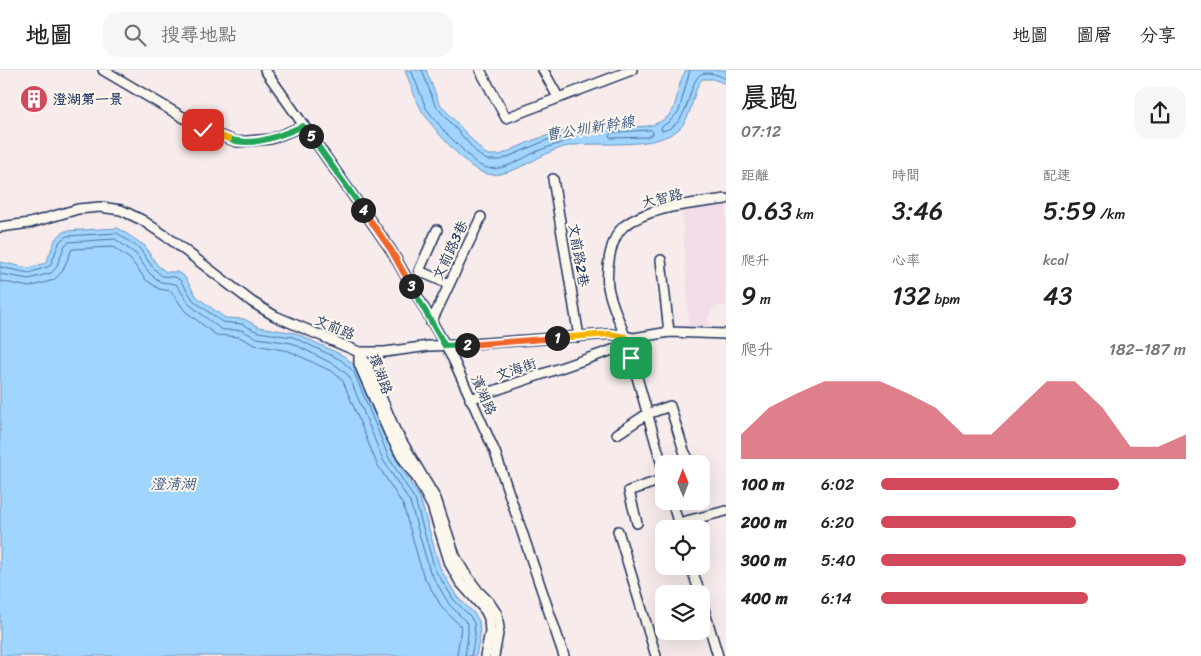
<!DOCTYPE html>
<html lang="zh-TW">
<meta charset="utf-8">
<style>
body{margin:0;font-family:Sriracha,"LXGW WenKai TC",sans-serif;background:#f6f6f6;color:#202124;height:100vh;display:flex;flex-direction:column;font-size:19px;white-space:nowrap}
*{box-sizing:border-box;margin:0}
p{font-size:16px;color:#757577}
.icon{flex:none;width:28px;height:28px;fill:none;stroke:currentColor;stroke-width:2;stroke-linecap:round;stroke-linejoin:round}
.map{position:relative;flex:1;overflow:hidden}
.drawer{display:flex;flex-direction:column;background:#fff;width:475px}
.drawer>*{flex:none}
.needle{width:32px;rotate:359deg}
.tools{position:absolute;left:655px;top:385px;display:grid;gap:10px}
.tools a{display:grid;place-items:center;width:55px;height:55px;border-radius:10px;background:#fff;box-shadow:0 5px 20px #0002;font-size:25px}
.pin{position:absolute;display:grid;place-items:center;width:42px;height:42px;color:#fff;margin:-21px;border-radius:10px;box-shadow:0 2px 8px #0006}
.km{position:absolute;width:25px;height:25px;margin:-12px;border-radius:50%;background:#222;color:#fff;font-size:14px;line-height:25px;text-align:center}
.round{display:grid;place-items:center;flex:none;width:52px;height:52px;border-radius:15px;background:#f6f6f6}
.summary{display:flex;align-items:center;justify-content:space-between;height:85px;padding:0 15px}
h1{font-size:28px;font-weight:600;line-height:38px}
.stats{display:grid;grid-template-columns:repeat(3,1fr);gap:8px;height:85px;padding:5px 15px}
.stats div{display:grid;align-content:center}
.stats b{font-size:25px;font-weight:600}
.stats small{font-size:14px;font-weight:400}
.stats p{font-size:14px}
.chart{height:140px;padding:10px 15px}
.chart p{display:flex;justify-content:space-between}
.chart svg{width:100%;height:90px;margin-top:5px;fill:#d1495b;opacity:.7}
ul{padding:0 15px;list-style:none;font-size:16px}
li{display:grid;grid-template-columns:80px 60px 1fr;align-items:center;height:38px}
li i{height:12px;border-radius:6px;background:#d1495b}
header{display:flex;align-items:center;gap:30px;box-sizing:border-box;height:70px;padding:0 25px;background:#fff;border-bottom:1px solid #e0e0e0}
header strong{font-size:24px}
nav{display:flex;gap:28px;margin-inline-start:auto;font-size:18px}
.search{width:350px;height:45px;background:#f6f6f6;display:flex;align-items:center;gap:12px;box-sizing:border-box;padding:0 18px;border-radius:15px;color:#757577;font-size:19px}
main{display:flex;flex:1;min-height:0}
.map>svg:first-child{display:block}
</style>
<header>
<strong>地圖</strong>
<div class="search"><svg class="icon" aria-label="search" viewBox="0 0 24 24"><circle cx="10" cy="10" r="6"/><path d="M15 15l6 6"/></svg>搜尋地點</div>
<nav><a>地圖</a><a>圖層</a><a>分享</a></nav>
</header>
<main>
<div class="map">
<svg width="726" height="586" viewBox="0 0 726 586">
<rect width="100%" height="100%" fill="#f7ebeb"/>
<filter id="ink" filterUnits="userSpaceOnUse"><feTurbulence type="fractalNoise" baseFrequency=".02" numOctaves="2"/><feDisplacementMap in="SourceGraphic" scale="10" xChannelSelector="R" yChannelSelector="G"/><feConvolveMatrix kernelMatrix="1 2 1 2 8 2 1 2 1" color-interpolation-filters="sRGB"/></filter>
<g filter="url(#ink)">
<path fill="#f2dde9" d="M726,135V237L721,235L712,239L708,248L710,256H689L682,141Z"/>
<g fill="#9fd5fe" stroke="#6a93be">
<path d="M405,0H426L439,33L483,82L488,85H500L534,70L558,62L648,56C685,47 671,24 686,0H726V14L713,9H702C690,25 694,49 675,62C649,79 604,72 574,75C547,78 526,99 500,104C491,106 481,103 474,98C460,89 429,54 421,39C414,27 410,13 405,0Z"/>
<path d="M118,158L145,176L157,195L166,202H177L184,206L197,227L225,248L244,249L259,257L295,263L344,286L359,299L394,386L420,428L440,498L457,527L474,543L479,551L480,566L476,586H0V192L29,198L46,193L56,168L65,161Z"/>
</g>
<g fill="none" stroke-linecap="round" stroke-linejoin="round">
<g stroke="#50719e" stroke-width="1">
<path d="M411,0L426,38L444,61L477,94C499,107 519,89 540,80C550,76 561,74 570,69L569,66L547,70L501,90H487L479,85L435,35L422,0"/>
<path d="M690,0L679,41L669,52L661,57L662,61C695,55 685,2 707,3C714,3 720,6 726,9"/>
<path d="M651,60L653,62V64L647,67L611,68L609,66L611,63Z"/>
<path d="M0,197L29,203L50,196L60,171L67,166L117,163L140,179L153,198L162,206L175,207L180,210L194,231L222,252L242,254L258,262L293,267L341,290L354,302L389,388L415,430L435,500L454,530L470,546L474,553L475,565L471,586"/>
<path d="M0,204L29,209L51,203L56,198L65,175L69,172L115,169L136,184L150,204L161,212L176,214L190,235L219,258L224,260H241L257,268L292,273L337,296L349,306L383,390L410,432L430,502L449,534L468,554V565L465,586"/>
<path d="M0,211L29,217L54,210L62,202L72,179L113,177L130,189L146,210L159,219L171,221L185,241L216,265L239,267L255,275L289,281L333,302L343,311L377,394L403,435L423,505L443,539L461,556L457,586"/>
</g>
<defs>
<g id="minor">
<path d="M103,0L203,59L237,72L271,69L303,56"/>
<path d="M265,0L391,180L453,289L495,382L564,586"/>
<path d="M480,0L506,48L632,0"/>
<path d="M543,0L558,27"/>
<path d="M553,109L579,267"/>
<path d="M0,157L30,153L78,139L100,137L121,140L142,150L170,169L252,232L275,246L359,282H385L429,276L459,275L610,264L634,268L669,262L726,264"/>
<path d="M437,160L419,201L449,214"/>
<path d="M661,190L669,262"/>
<path d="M431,253L481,147"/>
<path d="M359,282L368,296L395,360L436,429L455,486L464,502L478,521L489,532L497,544L499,558L494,586"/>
<path d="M359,283V294L389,363L402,387L418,410L432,436L450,494L460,512L485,540L489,548L490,562L485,586"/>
<path d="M470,329L627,275"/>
<path d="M617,364L647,344L670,336L684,381L691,394"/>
<path d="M664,402C651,357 639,312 625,267C620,251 611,234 608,217C606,199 610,168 624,156C650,136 694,134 726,129"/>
<path d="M672,431L680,459"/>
<path d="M637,453L629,421L664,409"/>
<path d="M678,453L726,441"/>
<path d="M618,461L656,586"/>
<path d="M691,496L700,524"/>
<path d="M701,529L718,586"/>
</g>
</defs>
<use href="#minor" stroke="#1b2f5e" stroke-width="12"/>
<use href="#minor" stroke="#fbf7ec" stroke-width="9"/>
</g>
</g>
<g fill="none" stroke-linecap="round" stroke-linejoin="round" filter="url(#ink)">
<defs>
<path id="split-1" d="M557,268L610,264L625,267L631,288"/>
<path id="split-2" d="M467,275L557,268"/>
<path id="split-3" d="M411,216L445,276L467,275"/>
<path id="split-4" d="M363,140L391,180L411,216"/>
<path id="split-5" d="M311,66L363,140"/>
<path id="split-6" d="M229,69C253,78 281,65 303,56L311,66"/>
<path id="split-7" d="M203,60L229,69"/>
</defs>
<use href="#split-1" stroke="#fff" stroke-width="10"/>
<use href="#split-2" stroke="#fff" stroke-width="10"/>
<use href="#split-3" stroke="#fff" stroke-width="10"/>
<use href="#split-4" stroke="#fff" stroke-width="10"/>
<use href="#split-5" stroke="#fff" stroke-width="10"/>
<use href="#split-6" stroke="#fff" stroke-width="10"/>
<use href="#split-7" stroke="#fff" stroke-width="10"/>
<use href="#split-1" stroke="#f5b400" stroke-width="6"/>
<use href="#split-2" stroke="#f0652b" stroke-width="6"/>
<use href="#split-3" stroke="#22a559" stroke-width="6"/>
<use href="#split-4" stroke="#f0652b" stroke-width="6"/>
<use href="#split-5" stroke="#22a559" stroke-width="6"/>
<use href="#split-6" stroke="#22a559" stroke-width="6"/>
<use href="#split-7" stroke="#f5b400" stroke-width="6"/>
</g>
<defs>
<symbol id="building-disc" viewBox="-11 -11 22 22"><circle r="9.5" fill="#d1495b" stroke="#fbf7ec"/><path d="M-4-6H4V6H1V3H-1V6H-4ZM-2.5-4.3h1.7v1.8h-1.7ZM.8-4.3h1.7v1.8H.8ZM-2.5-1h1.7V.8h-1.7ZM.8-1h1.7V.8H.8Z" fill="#fff"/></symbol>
</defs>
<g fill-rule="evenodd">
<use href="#building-disc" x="18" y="13" width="32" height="32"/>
</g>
<g text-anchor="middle" stroke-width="4" stroke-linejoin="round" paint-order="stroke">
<g font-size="14" font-weight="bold" fill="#1b2f5e" stroke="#fbf7ec" text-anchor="start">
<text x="53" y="34">澄湖第一景</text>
</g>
<g font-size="14" fill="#1b2f5e" stroke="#fbf7ec">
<text transform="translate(662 128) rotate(-13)" y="5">大智路</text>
<text transform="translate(450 180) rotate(-65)" y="5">文前路3巷</text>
<text transform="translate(579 185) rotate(80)" y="5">文前路2巷</text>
<text transform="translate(335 257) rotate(23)" y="5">文前路</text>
<text transform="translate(516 299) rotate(-19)" y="5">文海街</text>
<text transform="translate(381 304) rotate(70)" y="5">環湖路</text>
<text transform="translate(484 325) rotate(66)" y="5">濱湖路</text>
</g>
<g font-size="15" font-style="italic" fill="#3c5886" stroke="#fbf7ec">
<text transform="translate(590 58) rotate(-9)" y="5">曹公圳新幹線</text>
<text x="173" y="419">澄清湖</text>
</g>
</g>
</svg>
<div class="tools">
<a><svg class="needle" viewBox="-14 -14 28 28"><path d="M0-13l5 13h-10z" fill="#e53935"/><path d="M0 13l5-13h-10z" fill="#757577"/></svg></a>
<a><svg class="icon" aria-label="locate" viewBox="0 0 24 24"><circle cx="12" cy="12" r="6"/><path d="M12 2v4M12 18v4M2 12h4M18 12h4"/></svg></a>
<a><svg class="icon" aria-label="layers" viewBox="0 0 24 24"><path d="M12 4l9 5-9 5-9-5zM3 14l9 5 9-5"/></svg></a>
</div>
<div class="pin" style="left:631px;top:288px;background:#1e9e55"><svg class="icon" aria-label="arrive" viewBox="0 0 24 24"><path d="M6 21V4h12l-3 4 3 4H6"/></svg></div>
<div class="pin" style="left:203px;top:60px;background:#d93025"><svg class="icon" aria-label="check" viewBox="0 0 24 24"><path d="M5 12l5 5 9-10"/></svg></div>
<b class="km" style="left:557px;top:268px">1</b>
<b class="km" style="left:467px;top:275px">2</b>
<b class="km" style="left:411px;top:216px">3</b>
<b class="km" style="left:363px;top:140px">4</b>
<b class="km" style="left:311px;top:66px">5</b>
</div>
<section class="drawer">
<div class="summary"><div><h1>晨跑</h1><p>07:12</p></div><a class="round"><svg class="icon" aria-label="share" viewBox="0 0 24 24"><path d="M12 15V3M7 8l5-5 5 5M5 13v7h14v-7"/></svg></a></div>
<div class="stats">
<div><p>距離</p><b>0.63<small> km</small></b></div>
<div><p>時間</p><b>3:46</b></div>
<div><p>配速</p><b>5:59<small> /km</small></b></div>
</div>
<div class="stats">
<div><p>爬升</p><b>9<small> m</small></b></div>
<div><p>心率</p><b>132<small> bpm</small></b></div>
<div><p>kcal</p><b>43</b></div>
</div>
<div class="chart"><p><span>爬升</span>182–187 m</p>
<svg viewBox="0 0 160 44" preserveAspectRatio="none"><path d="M0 44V32L10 19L20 12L30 6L40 6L50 6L60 12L70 19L80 32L90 32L100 19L110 6L120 6L130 19L140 38L150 38L160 32V44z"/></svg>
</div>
<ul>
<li><b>100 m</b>6:02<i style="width:78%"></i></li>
<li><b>200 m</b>6:20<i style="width:64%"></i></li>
<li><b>300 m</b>5:40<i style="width:100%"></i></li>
<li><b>400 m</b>6:14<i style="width:68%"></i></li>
</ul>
</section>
</main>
